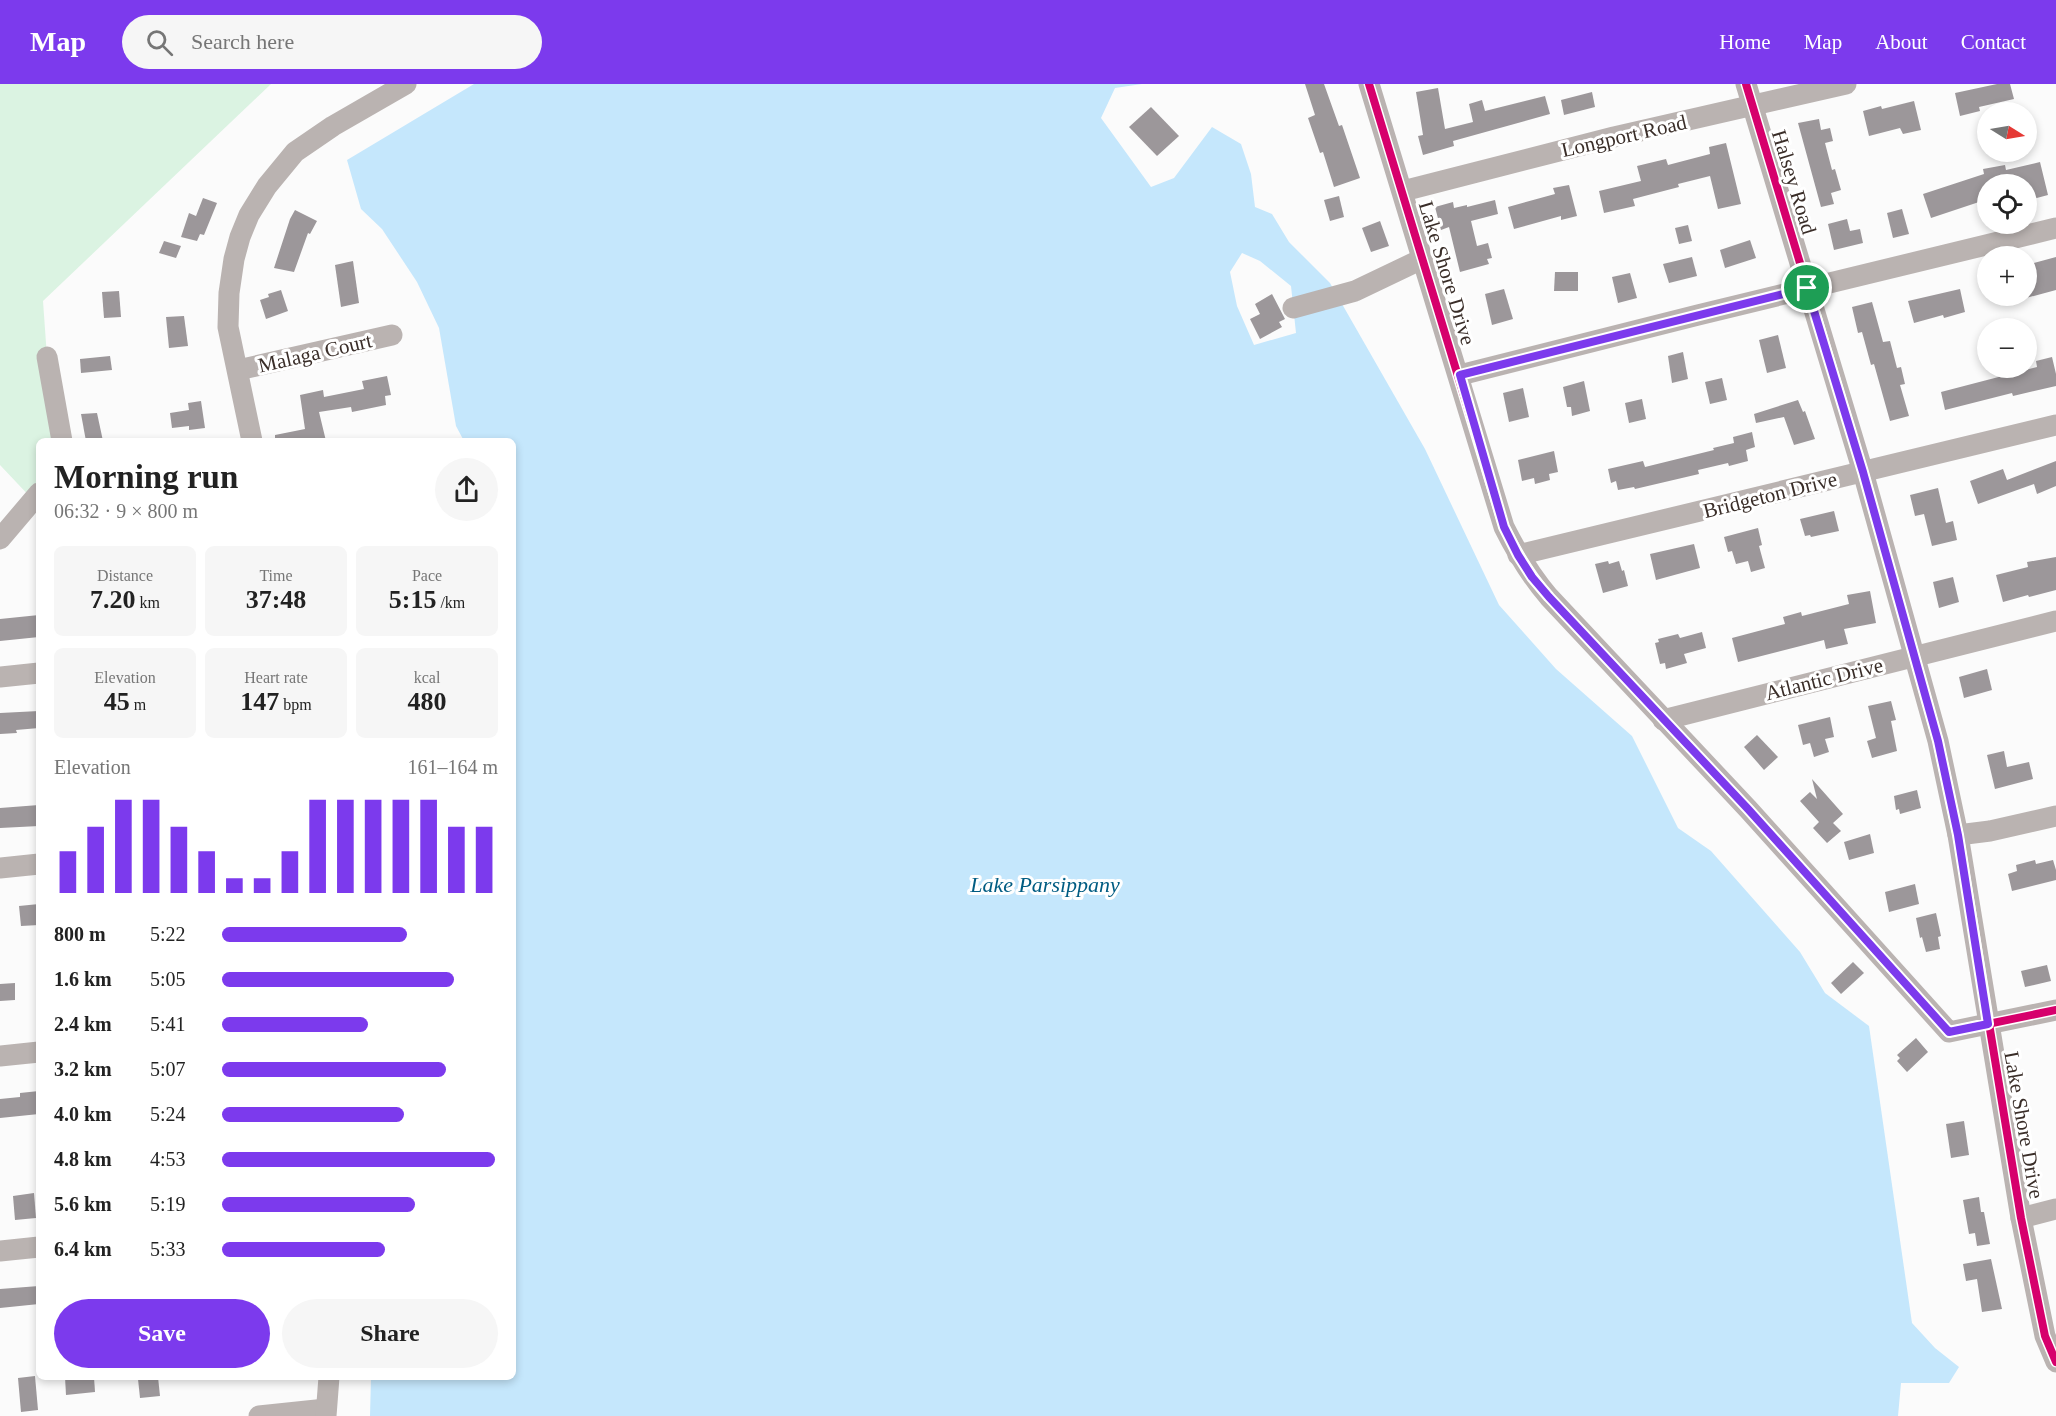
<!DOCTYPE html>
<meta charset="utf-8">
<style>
body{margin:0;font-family:Georgia,serif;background:#f6f6f6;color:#222;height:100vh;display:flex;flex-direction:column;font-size:22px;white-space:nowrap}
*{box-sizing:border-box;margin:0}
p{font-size:20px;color:#767676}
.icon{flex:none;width:33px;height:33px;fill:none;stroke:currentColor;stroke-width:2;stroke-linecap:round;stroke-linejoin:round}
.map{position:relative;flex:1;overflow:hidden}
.details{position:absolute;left:36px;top:354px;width:480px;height:942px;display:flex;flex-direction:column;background:#fff;border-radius:9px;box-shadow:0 3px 9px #0003}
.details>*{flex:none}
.needle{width:39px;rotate:101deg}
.tools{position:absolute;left:1977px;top:18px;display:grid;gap:12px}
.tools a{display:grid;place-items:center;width:60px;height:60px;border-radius:50%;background:#fff;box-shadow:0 3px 9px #0003;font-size:30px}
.pin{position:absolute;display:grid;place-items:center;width:51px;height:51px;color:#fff;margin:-26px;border:3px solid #fff;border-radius:50%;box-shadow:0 2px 6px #0007}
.round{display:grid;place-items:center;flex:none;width:63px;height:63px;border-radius:32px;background:#f6f6f6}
.headline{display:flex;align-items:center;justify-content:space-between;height:102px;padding:0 18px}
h1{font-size:33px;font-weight:600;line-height:45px}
.figures{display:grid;grid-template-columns:repeat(3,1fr);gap:9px;height:102px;padding:6px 18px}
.figures div{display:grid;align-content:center;border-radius:9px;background:#f6f6f6;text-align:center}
.figures b{font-size:26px;font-weight:600}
.figures small{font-size:16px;font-weight:400}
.figures p{font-size:16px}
.chart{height:168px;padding:12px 18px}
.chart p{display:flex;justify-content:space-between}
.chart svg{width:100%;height:108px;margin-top:6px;stroke:#7c3aed;stroke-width:6}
.action{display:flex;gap:12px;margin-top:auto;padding:12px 18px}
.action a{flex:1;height:69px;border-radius:36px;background:#7c3aed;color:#fff;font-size:24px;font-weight:600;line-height:69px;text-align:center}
.action a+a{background:#f6f6f6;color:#222}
ul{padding:0 18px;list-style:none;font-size:20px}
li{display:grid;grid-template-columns:96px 72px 1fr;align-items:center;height:45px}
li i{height:15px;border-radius:8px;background:#7c3aed}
header{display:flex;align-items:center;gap:36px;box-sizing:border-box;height:84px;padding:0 30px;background:#7c3aed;color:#fff}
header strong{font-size:28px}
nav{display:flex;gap:33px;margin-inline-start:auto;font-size:21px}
.search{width:420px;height:54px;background:#f6f6f6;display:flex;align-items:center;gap:15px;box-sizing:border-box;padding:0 21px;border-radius:33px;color:#767676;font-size:22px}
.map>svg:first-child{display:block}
</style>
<header>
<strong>Map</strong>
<div class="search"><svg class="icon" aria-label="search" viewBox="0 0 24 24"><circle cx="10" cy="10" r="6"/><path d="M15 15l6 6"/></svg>Search here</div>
<nav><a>Home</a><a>Map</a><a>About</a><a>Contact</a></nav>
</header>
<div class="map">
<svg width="2056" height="1332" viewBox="0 0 2056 1332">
<rect width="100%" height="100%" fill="#fbfbfb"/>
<path fill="#dbf3e2" d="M0,0H271L43,217L53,357H39V412L34,417L0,381Z"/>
<path fill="#c5e7fc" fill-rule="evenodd" d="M474,0H1142L1115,4L1101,34L1151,103L1174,94L1212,43L1241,60L1251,90L1255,123L1272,130L1289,158L1330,199L1425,365L1499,521L1556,585L1632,652L1678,744L1711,767L1800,868L1825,909L1869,942L1912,1239L1935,1264L1959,1283L1949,1299H1901L1898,1332H370L371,1293H513V357H464L456,342L439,244L417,198L382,145L361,125L347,76ZM1242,169L1260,177L1291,202L1296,249L1254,261L1237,222L1230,188Z"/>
<g fill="#9c979a">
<path d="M1305,0H1324L1339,42L1342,41L1360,94L1334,103L1323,68L1320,69L1308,34L1315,31Z"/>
<path d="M1997,0H2010L2014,15L1979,23L1980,27L1960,32L1955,9Z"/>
<path d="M1438,4L1445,45L1473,38L1469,20L1482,16L1485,27L1545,12L1550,30L1453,57L1454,62L1423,71L1418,52L1423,51L1416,8Z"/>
<path d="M1592,8L1595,23L1564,31L1561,16Z"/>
<path d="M1914,17L1921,46L1903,50L1900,44L1869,52L1863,27L1881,22L1882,25Z"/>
<path d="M1151,23L1179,52L1157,72L1129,43Z"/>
<path d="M1819,35L1821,46L1830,44L1833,57L1825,59L1832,86L1835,85L1841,106L1831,109L1834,120L1821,123L1798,39Z"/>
<path d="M1726,59L1741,120L1718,125L1710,92L1678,100L1679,103L1633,115L1635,122L1604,129L1599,107L1641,97L1637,82L1666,75L1668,81L1710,70L1709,63Z"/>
<path d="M2040,78L2048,111L2029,116L2026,100H1988V115L1931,134L1923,110L1984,90L1983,85L2005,81L2006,86Z"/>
<path d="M1569,101L1577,132L1561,136V132L1514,145L1508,123L1555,110L1553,104Z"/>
<path d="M1339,112L1344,133L1330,137L1324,116Z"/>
<path d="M203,114L217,119L204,151L200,150L197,157L181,153L189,129L196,132Z"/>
<path d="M1495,116L1498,130L1471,137L1477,162L1488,159L1492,174L1487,175L1489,180L1460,188L1449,143L1441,146L1435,123L1453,118L1454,124L1467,121V123Z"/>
<path d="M1902,125L1909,150L1893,154L1887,129Z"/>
<path d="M295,126L317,137L310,150L308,149L294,188L274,184L290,135Z"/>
<path d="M1847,135L1850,147L1860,145L1863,159L1834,166L1828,140Z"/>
<path d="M1380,137L1389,162L1371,168L1362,144Z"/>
<path d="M1688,141L1692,157L1679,160L1675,144Z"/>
<path d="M1750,156L1756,174L1725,184L1720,166Z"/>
<path d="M164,157L181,162L176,174L159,169Z"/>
<path d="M1692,173L1697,192L1669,199L1663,180Z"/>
<path d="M2056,173V206L2026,214V181Z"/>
<path d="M353,177L359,219L341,223L335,181Z"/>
<path d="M1555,188H1578V207H1554Z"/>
<path d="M1630,189L1637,214L1618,219L1612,193Z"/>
<path d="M1504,205L1513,235L1492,241L1485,210Z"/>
<path d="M1960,205L1965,228L1944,234L1943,231L1914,239L1908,217Z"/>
<path d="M281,206L288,227L266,235L260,216L269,213L268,210Z"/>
<path d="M119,207L121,233L104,234L102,208Z"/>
<path d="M1272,210L1285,235L1279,238L1282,243L1260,255L1250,235L1260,230L1255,220Z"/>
<path d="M1872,218L1883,258L1890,257L1897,284L1901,283L1905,300L1900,301L1909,332L1890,337L1874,280L1871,281L1862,248L1858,249L1852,223Z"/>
<path d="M184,232L188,262L169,264L166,233Z"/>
<path d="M1778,251L1786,284L1767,289L1759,256Z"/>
<path d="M1683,268L1688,295L1672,299L1668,272Z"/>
<path d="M110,272L112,286L81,289L80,275Z"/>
<path d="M2052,273L2056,290V302L2013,312L2012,309L1945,326L1941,308L2037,283L2036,277Z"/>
<path d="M387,292L391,311L385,312L386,321L352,328L351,323L319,328L326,357H275V351L305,345L300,311L323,306L324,313L364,305L362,297Z"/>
<path d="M1722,294L1727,316L1710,320L1705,298Z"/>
<path d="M1584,297L1590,327L1572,332L1571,323H1567L1563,303Z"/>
<path d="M1523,304L1529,333L1509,338L1503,309Z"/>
<path d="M1642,315L1646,335L1629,339L1625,319Z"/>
<path d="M1798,316L1803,328L1805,327L1815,355L1794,361L1784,333L1756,339L1754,330Z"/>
<path d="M201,317L205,344L189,346V342L172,344L170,329L189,326L188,319Z"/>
<path d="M97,329L103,357H86L81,330Z"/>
<path d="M1752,348L1755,363L1746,366L1748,377L1729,382L1728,379L1698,386L1699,390L1635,405L1634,403L1618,406L1616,397L1611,399L1608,385L1643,377L1645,383L1714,366L1713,364L1734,359L1733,353Z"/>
<path d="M1554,367L1558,388L1549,390L1550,396L1535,400L1534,394L1522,397L1518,376Z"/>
<path d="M2056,377V402L2037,410L2034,400L1978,420L1970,397L2003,385L2007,396Z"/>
<path d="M1938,404L1946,439L1953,437L1957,456L1932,462L1924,430L1915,432L1910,411Z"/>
<path d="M1834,427L1839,447L1811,453L1810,451L1805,452L1800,435Z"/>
<path d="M1758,444L1762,461L1759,462L1765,484L1751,488L1748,477L1736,480L1732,467L1728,468L1724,453Z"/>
<path d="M1694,460L1700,484L1656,496L1650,470Z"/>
<path d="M2056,473V506L2029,513L2028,511L2003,518L1996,491L2028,483L2027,478Z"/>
<path d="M1608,477L1609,480L1619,477L1622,487L1624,486L1628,502L1603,509L1595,480Z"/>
<path d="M1953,493L1959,518L1939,524L1933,498Z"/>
<path d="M1870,507L1876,539L1844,545L1848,560L1826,565L1824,556L1738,578L1732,554L1785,540L1783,533L1801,528L1802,532L1849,520L1847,511Z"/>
<path d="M39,531V553L0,557V535Z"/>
<path d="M1702,548L1706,564L1684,570L1687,579L1666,585L1665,579L1660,580L1655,559L1659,558L1658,555L1678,550L1680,554Z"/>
<path d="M1987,585L1992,606L1964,614L1959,593Z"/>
<path d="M1891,617L1896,636L1891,637L1897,667L1872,674L1867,657L1876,654L1868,622Z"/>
<path d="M39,627V644L16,646L17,649L0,650V629Z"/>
<path d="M1830,633L1834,653L1825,655L1829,668L1814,673L1810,659L1803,661L1798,641Z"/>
<path d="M1757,651L1778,673L1764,686L1744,663Z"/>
<path d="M2004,667L2007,683L2029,678L2033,695L1995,705L1987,671Z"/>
<path d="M1812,695L1843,730L1833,739L1841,747L1827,759L1813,744L1819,738L1800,717L1810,708L1817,715Z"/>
<path d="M1917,706L1921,724L1900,730L1899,725L1896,726L1894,712Z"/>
<path d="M39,721V742L0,744V724Z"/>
<path d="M1870,750L1874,769L1849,776L1844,758Z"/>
<path d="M2035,776L2036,780L2053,776L2056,786V796L2012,807L2008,790L2017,787L2016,781Z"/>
<path d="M1915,800L1919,820L1889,828L1885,808Z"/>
<path d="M39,820V841L21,842L19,822Z"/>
<path d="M1936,829L1941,852L1938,853L1940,865L1926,868L1922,853L1920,854L1916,834Z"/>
<path d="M1853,878L1864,889L1841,910L1831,899Z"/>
<path d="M2047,881L2051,897L2025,903L2021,887Z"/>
<path d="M15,899V916L0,917V900Z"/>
<path d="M1916,954L1928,968L1907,988L1897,977L1900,974L1897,971Z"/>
<path d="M39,1007V1030L0,1034V1015L20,1013V1009Z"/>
<path d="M1964,1037L1969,1071L1951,1074L1946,1040Z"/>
<path d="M34,1109L36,1134L15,1136L13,1112Z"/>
<path d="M1979,1113L1981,1128H1984L1990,1160L1977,1162L1975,1149L1969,1150L1963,1116Z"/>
<path d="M1991,1175L2002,1225L1982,1228L1977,1195L1966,1197L1963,1180Z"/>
<path d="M39,1202V1220L0,1224V1205Z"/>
<path d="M35,1292L38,1326L21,1328L18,1294Z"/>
<path d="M65,1293H94L95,1308L66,1311Z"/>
<path d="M158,1293L160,1312L140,1314L138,1295Z"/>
</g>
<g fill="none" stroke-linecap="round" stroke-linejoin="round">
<g stroke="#bab3b1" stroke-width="21">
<path d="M1369,0L1504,443C1517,469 1530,491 1549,513L1748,725L1949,948L2056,926"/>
<path d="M1746,0L1863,388L1938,657L1958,751L2021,1134L2045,1252L2056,1278"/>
<path d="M1403,107L1614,53L1846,0"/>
<path d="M1293,224L1355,207L1424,174"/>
<path d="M47,273L62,357"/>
<path d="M238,286L392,251"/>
<path d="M1460,291L1698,231L2056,144"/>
<path d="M252,357L228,243L229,209L234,175L240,153L249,131L267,102L295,68L333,42L406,0"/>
<path d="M0,455L39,409"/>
<path d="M1518,471L2056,341"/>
<path d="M0,593L39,589"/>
<path d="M1663,636L2056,537"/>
<path d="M1958,751L1990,747L2056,732"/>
<path d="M0,784L39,780"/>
<path d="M0,972L39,968"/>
<path d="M2021,1134L2056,1125"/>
<path d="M0,1167L39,1163"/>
<path d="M259,1332L326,1325"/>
<path d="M326,1332L329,1293"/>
</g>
<defs>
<g id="cycleway">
<path d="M1369,0L1504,443C1517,469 1530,491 1549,513L1748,725L1949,948L2056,926"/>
<path d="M1746,0L1863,388L1938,657L1958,751L2021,1134L2045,1252L2056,1278"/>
</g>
</defs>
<use href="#cycleway" stroke="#fff" stroke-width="11"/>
<use href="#cycleway" stroke="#d6006c" stroke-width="8"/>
</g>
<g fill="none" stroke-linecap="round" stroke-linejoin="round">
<defs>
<path id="route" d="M1807,204L1863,388L1938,657L1958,751L1988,940L1949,948L1748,725L1549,513L1532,493L1518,471L1504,443L1460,291Z"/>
</defs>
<use href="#route" stroke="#fff" stroke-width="12"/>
<use href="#route" stroke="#7c3aed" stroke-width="8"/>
</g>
<g text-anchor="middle" stroke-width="6" stroke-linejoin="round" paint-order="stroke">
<g font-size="21" fill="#3a2e29" stroke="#fff">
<text transform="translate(1624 52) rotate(-13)" y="7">Longport Road</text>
<text transform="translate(1794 98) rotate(73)" y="7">Halsey Road</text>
<text transform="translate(1447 189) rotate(73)" y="7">Lake Shore Drive</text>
<text transform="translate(315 269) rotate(-13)" y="7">Malaga Court</text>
<text transform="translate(1770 411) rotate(-14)" y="7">Bridgeton Drive</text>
<text transform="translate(1824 595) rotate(-14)" y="7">Atlantic Drive</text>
<text transform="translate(2024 1041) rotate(80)" y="7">Lake Shore Drive</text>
</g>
<g font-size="22" font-style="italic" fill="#005c82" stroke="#fff">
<text x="1045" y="808">Lake Parsippany</text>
</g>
</g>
</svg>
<div class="tools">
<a><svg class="needle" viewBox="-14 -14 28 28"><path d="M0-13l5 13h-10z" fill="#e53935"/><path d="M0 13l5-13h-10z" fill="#767676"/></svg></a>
<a><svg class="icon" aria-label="locate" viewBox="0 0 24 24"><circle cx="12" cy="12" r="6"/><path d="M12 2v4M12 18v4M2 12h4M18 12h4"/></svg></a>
<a>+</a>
<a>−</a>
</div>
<div class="pin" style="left:1807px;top:204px;background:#1e9e55"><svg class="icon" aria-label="arrive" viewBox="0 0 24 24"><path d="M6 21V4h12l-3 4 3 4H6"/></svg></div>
<section class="details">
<div class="headline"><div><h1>Morning run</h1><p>06:32 · 9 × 800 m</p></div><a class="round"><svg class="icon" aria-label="share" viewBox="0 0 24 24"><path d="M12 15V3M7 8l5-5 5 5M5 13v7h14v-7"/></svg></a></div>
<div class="figures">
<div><p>Distance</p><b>7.20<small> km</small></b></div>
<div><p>Time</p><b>37:48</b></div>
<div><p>Pace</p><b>5:15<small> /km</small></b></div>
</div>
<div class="figures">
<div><p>Elevation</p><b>45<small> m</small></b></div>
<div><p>Heart rate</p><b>147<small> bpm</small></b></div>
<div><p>kcal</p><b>480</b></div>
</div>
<div class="chart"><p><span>Elevation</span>161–164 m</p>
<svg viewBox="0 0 160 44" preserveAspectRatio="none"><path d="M5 44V27M15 44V17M25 44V6M35 44V6M45 44V17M55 44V27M65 44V38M75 44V38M85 44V27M95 44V6M105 44V6M115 44V6M125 44V6M135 44V6M145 44V17M155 44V17"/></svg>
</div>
<ul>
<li><b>800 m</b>5:22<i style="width:67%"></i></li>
<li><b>1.6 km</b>5:05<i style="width:84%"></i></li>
<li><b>2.4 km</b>5:41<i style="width:53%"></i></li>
<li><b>3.2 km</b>5:07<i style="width:81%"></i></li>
<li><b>4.0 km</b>5:24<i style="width:66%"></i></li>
<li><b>4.8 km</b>4:53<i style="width:99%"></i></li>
<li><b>5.6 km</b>5:19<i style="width:70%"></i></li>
<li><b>6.4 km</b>5:33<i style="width:59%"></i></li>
</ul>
<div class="action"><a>Save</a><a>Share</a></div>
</section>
</div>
